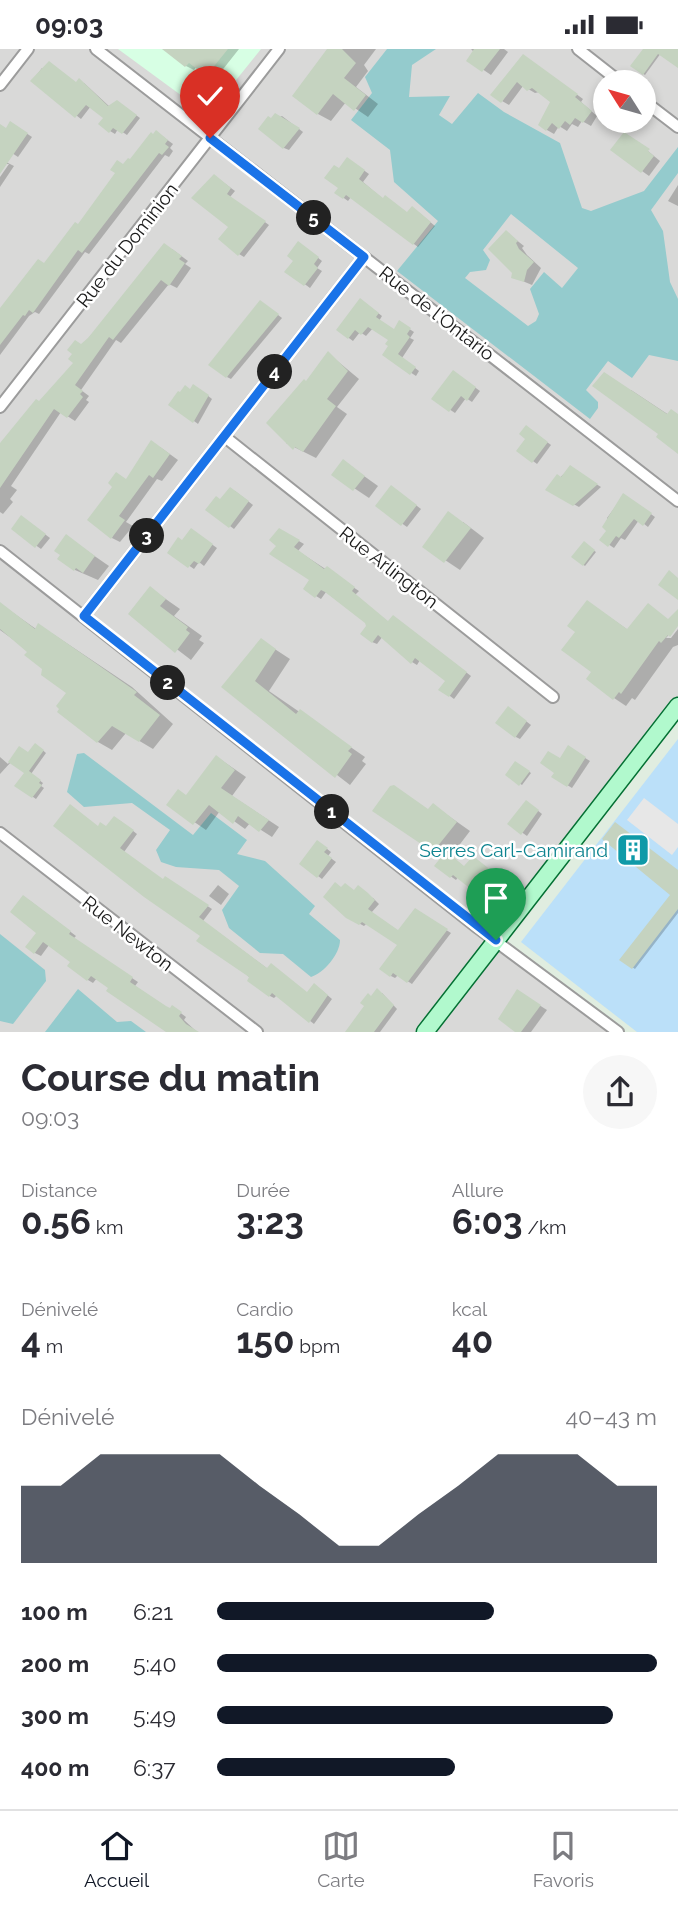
<!DOCTYPE html>
<html lang="fr">
<meta charset="utf-8">
<style>
body{margin:0;font-family:Raleway,sans-serif;background:#f7f7f7;color:#2b2b33;height:100vh;display:flex;flex-direction:column;font-size:26px;white-space:nowrap}
*{box-sizing:border-box;margin:0}
p{font-size:23px;color:#7c7c81}
.icon{flex:none;width:38px;height:38px;fill:none;stroke:currentColor;stroke-width:2;stroke-linecap:round;stroke-linejoin:round}
.map{position:relative;height:983px;overflow:hidden}
.sheet{display:flex;flex-direction:column;background:#fff;flex:1}
.sheet>*{flex:none}
.needle{width:46px;rotate:307deg}
.controls{position:absolute;left:593px;top:21px;display:grid;gap:14px}
.controls a{display:grid;place-items:center;width:63px;height:63px;border-radius:50%;background:#fff;box-shadow:0 4px 10px #0003;font-size:35px}
.pin{position:absolute;display:grid;place-items:center;width:60px;height:60px;color:#fff;margin:-72px -30px;border-radius:50% 50% 50% 0;rotate:-45deg;box-shadow:0 0 7px #0007}
.pin .icon{rotate:45deg}
.km{position:absolute;width:35px;height:35px;margin:-18px;border-radius:50%;background:#222;color:#fff;font-size:19px;line-height:35px;text-align:center}
.round{display:grid;place-items:center;flex:none;width:74px;height:74px;border-radius:37px;background:#f7f7f7}
.headline{display:flex;align-items:center;justify-content:space-between;height:119px;padding:0 21px}
h1{font-size:38px;font-weight:700;line-height:52px}
.stats{display:grid;grid-template-columns:repeat(3,1fr);gap:10px;height:119px;padding:7px 21px}
.stats div{display:grid;align-content:center}
.stats b{font-size:35px;font-weight:700}
.stats small{font-size:19px;font-weight:400}
.stats p{font-size:19px}
.chart{height:196px;padding:14px 21px}
.chart p{display:flex;justify-content:space-between}
.chart svg{width:100%;height:126px;margin-top:7px;fill:#111827;opacity:.7}
ul{padding:0 21px;list-style:none;font-size:23px}
li{display:grid;grid-template-columns:112px 84px 1fr;align-items:center;height:52px}
li i{height:18px;border-radius:9px;background:#111827}
.status{display:flex;justify-content:space-between;align-items:center;height:49px;padding:0 35px;background:#fff;direction:ltr}
.status svg{height:19px;fill:currentColor}
.tab-bar{display:flex;justify-content:space-around;align-items:center;height:98px;border-top:2px solid #e1e1e2;background:#fff;font-size:19px;color:#7c7c81}
.tab-bar a{display:grid;justify-items:center;gap:4px}
.tab-bar .selected{color:#111827}
.map>svg:first-child{display:block}
</style>
<div class="status"><b>09:03</b><svg viewBox="0 0 49 12"><path d="M0 12V9h3v3zM5 12V6h3v6zM10 12V3h3v9zM15 12V0h3v12zM26 1h20v11H26zM47 4h2v5h-2z"/></svg></div>
<div class="map">
<svg width="678" height="983" viewBox="0 0 678 983">
<rect width="100%" height="100%" fill="#e0ede0"/>
<path fill="#d9d9d8" fill-rule="evenodd" d="M0,0H678V657L497,891L618,983H0ZM606,33H644V72H606Z"/>
<path fill="#d7ffe4" d="M118,0H261L208,66Z"/>
<g fill="#94cbcd" fill-rule="evenodd">
<path d="M387,0H436L412,16L409,48L450,47L439,66L452,75L478,44L504,63L560,94L582,159L591,162L644,142L678,98V124L651,161L663,182L670,233L678,250V312L649,306L632,329L608,312L586,341L598,353V359L590,370L397,222L438,172L394,133L390,101L351,71L372,44L365,28ZM511,165L578,219L562,239L544,223L530,240L539,265L536,272L528,277L465,229L470,223L486,221L490,211L483,201Z"/>
<path d="M84,704L193,786L211,764L247,791L237,805L265,812L315,857L309,865L340,891C340,905 324,924 311,928L283,905L260,904L229,879L222,861L239,837L219,821L176,818L161,813L156,801L170,781L132,754L84,758L67,743L77,705Z"/>
<path d="M0,885L45,921L46,932L13,975L0,972Z"/>
<path d="M78,940L117,973L131,972L146,983H45Z"/>
</g>
<path fill="#bbe0f9" d="M678,690V983H637L521,893Z"/>
<path fill="#e7e7e7" d="M644,749L678,775V798L672,806L627,771Z"/>
<g fill="#0003">
<path d="M165,0H239L220,24L214,21L209,26L196,18L194,21L186,17Z"/>
<path d="M329,0H376L364,16L368,22L356,38L378,55L368,68L346,53L331,72L318,65Z"/>
<path d="M471,0H504L508,3L491,26L469,11L474,3Z"/>
<path d="M650,0H674L661,4L645,26L633,17Z"/>
<path d="M530,11L583,50L581,53L597,67L591,77L582,72L578,78L572,75L567,82L559,77L554,85L547,81L540,76L552,52L539,43L535,44L523,37L509,56L502,52Z"/>
<path d="M42,19L77,35L84,34L110,58L122,56L140,69L127,86L118,80L115,85L110,82L106,68L91,57L81,70L32,32Z"/>
<path d="M282,67L303,83L289,101L284,99L272,71Z"/>
<path d="M11,74L32,88L18,108L0,96V88Z"/>
<path d="M162,87L173,95L170,99L173,102L169,108L165,106L89,205L85,203L39,265L35,263L29,267L0,306V264L79,177L124,117Z"/>
<path d="M632,89L660,112L649,127L642,122Z"/>
<path d="M352,113L369,125L363,133L384,151L408,165L417,162L435,177L418,198L351,148L348,152L337,144L340,138L339,121Z"/>
<path d="M0,114H8L14,117L0,138V128L9,115H5L0,122Z"/>
<path d="M219,130L235,142L230,148L269,176L244,208L239,205Z"/>
<path d="M678,136V157L668,152Z"/>
<path d="M506,183L524,197L522,199L527,206L541,219L532,236L513,228Z"/>
<path d="M303,197L322,212L317,219L322,222L310,239L287,222Z"/>
<path d="M172,200L188,212L185,215L191,219L177,239L169,235L121,294L116,291L81,341L89,347L86,351L89,353L75,372L61,363L11,437L17,441L10,450L13,453L3,465L0,463V403L76,314L81,297Z"/>
<path d="M365,254L382,267L379,272L394,282L400,274L414,283L410,289L414,291L402,309L419,322L416,327L384,306L391,297L390,291L373,279L366,287L360,283L353,292L338,281Z"/>
<path d="M265,256L282,269L231,330L227,328Z"/>
<path d="M329,305L359,330L337,358L347,365L316,409L286,394L307,334Z"/>
<path d="M458,326L480,342L472,353L466,349L455,364L434,350Z"/>
<path d="M198,339L212,350L198,375L194,372L190,342Z"/>
<path d="M631,341L678,372V404L660,385L629,344Z"/>
<path d="M531,381L551,396L537,415L533,412Z"/>
<path d="M160,398L178,411L162,432L157,430L126,473L133,477L120,493L112,489L127,431Z"/>
<path d="M343,412L378,437L369,449L333,425Z"/>
<path d="M570,419L601,438L579,458L547,441Z"/>
<path d="M396,441L421,460L407,478L377,457Z"/>
<path d="M235,442L253,456L234,480L230,477L221,452Z"/>
<path d="M624,446L655,468L648,478L639,471L625,491L621,489L614,499L602,491L609,481L607,469Z"/>
<path d="M26,471L50,489L41,500L13,480Z"/>
<path d="M463,473L484,489L460,521L424,497Z"/>
<path d="M280,481L304,495L298,502L359,542L355,546L389,574L398,571L471,627L454,650L450,647L447,632L420,611L417,616L412,613L383,587L377,595L372,593L366,573L326,543L321,550L316,547L312,531L278,496Z"/>
<path d="M196,484L217,499L204,517L199,513L194,520L169,503Z"/>
<path d="M67,488L109,517L98,531L75,521Z"/>
<path d="M584,495L596,503L585,517L574,508Z"/>
<path d="M150,539L180,560L174,567L202,587L199,591L204,594L191,611L131,565Z"/>
<path d="M588,553L628,581L674,577L678,562V575L666,589H671L678,580V596L673,598L635,651L632,649L626,657L614,649L593,623L577,583Z"/>
<path d="M2,556L36,580L53,585L132,638L173,675L153,700L126,684L112,701L98,693L68,644L29,602L0,581Z"/>
<path d="M261,591L290,610L269,642L365,708L362,712L366,715L350,736L223,638Z"/>
<path d="M513,662L531,676L520,690L516,688Z"/>
<path d="M39,698L46,704L31,725L43,734L41,737L44,739L36,750L17,737L26,723L11,713L0,725V708L8,715L19,699L29,705Z"/>
<path d="M569,699L590,712L572,739L554,728Z"/>
<path d="M217,708L246,728L232,747L279,778L272,788L250,774L245,780L220,762L206,781L168,755L187,747Z"/>
<path d="M516,714L531,724L522,736L507,726Z"/>
<path d="M433,756L470,782L451,807L465,819L478,812L505,833L490,852L458,828L456,831L436,817L444,807L434,801L429,761Z"/>
<path d="M531,756L542,765L527,787L510,775Z"/>
<path d="M119,771L137,785L124,803L164,832L166,830L212,860L203,872L268,920L308,945L319,939L332,950L314,975L277,946L274,949L270,947L203,886L99,779H107Z"/>
<path d="M322,796L331,803L328,807L336,813L322,830L318,827Z"/>
<path d="M678,823V864L635,920L621,910L672,845Z"/>
<path d="M218,836L229,845L221,856L209,847Z"/>
<path d="M342,840L373,849L379,855L371,864L399,883L416,862L451,884L412,935L398,926L395,929L391,927L399,896L367,874L364,877L347,868Z"/>
<path d="M29,851L76,887L73,890L138,933L135,937L170,961L178,962L186,968L184,971L197,983H168L108,942L111,939L97,929L93,934L88,931L73,913L49,896L41,907L35,904L38,884Z"/>
<path d="M517,942L547,961L531,983H518L500,969Z"/>
<path d="M382,944L397,960L380,983H348L372,948Z"/>
</g>
<g fill="#c5d3c0">
<path d="M162,0H228L211,21L206,17L201,23L189,14L185,18Z"/>
<path d="M327,0H342L356,14L344,29L366,46L354,62L333,45L317,66L292,47Z"/>
<path d="M474,0H500L482,23L466,12Z"/>
<path d="M643,0H678V19L658,5L643,26L630,17Z"/>
<path d="M523,5L578,45L575,48L592,62L583,74L575,69L570,76L565,72L559,80L552,74L546,82L538,76L550,53L532,39L527,42L517,33L501,54L490,46Z"/>
<path d="M49,12L76,33L79,29L108,57L117,51L137,66L122,85L113,79L109,84L98,75L103,69L86,56L75,69L30,32Z"/>
<path d="M275,64L300,79L283,100L258,80L268,67L271,69Z"/>
<path d="M10,72L28,84L0,125V75L6,79Z"/>
<path d="M156,81L168,91L165,95L169,98L162,106L159,104L82,204L78,201L33,264L29,261L25,267L23,266L0,296V259L38,210L44,214L75,173L78,175L115,124L110,121L117,111L123,115L128,109L130,110L151,83L153,85Z"/>
<path d="M624,83L650,100L648,102L654,107L641,124L610,101Z"/>
<path d="M347,108L365,121L359,130L383,149L385,146L407,163L412,157L431,173L413,196L346,146L343,150L334,144L338,139L324,129L334,116L339,119Z"/>
<path d="M214,125L231,139L227,145L266,172L238,207L218,190L228,178L191,149Z"/>
<path d="M506,181L518,192L516,194L519,200L534,213L527,221L524,233L511,229L512,224L488,200Z"/>
<path d="M298,192L319,208L314,215L318,219L304,237L284,223L293,212L287,207Z"/>
<path d="M164,194L182,207L179,210L185,214L169,237L161,231L113,291L109,288L75,336L83,342L80,345L83,348L67,369L54,360L0,439V394L36,350L39,352L73,314L68,310L72,305L67,301L75,291L81,295L88,289Z"/>
<path d="M360,249L379,264L376,268L394,280L399,271L411,279L407,285L410,288L398,305L416,318L410,326L382,306L388,297L385,295L388,291L368,278L361,286L355,281L348,290L336,281Z"/>
<path d="M260,251L279,265L226,329L208,316Z"/>
<path d="M328,302L348,322L327,350L336,357L303,403L295,398L293,401L266,374L304,330L306,332Z"/>
<path d="M453,321L476,338L467,352L461,347L449,363L431,350Z"/>
<path d="M604,323L667,365L671,360L678,365V405L656,388L658,385L592,337Z"/>
<path d="M193,335L209,346L193,374L168,356L178,342L180,343L185,336L190,340Z"/>
<path d="M526,376L548,393L532,414L516,402L525,390L519,385Z"/>
<path d="M151,391L170,405L153,429L149,426L119,467L125,471L111,490L87,471L112,438L108,434L116,423L126,430Z"/>
<path d="M343,410L365,427L353,442L331,426Z"/>
<path d="M570,416L598,435L573,457L545,441L557,425L561,428Z"/>
<path d="M391,436L417,456L401,477L375,457Z"/>
<path d="M230,438L249,452L229,479L205,461L216,447L220,450Z"/>
<path d="M623,444L652,464L643,477L634,470L619,489L616,487L608,498L599,491L606,482L602,478Z"/>
<path d="M448,462L471,479L444,514L422,498Z"/>
<path d="M21,466L46,485L35,499L11,480Z"/>
<path d="M191,479L213,495L199,515L194,512L188,519L167,504L178,488L182,491Z"/>
<path d="M279,479L300,491L294,498L324,520L327,517L355,538L352,542L388,572L393,566L467,623L449,648L438,641L445,632L415,609L411,615L378,586L372,594L360,585L366,577L365,574L325,543L321,541L315,549L303,540L309,531L269,505L276,497L269,491Z"/>
<path d="M66,485L95,507L83,524L76,519L74,522L57,510L60,506L54,502Z"/>
<path d="M584,492L595,501L583,517L571,508Z"/>
<path d="M669,521L678,529V551L658,536Z"/>
<path d="M150,537L166,550L160,557L188,578L186,581L190,584L175,604L128,565Z"/>
<path d="M587,551L627,580L648,554L668,570L678,560V577L670,588L668,586L661,594L659,592L621,645L619,643L613,651L586,630L591,623L561,601L575,583L567,577Z"/>
<path d="M0,553L35,580L38,574L137,643L134,646L160,666L139,693L112,677L97,694L57,663L59,660L56,657L66,644L41,626L42,620L24,606L27,603L0,580Z"/>
<path d="M261,589L276,600L255,632L296,665L300,660L352,698L348,702L352,705L335,729L221,638Z"/>
<path d="M508,657L527,672L515,689L495,674Z"/>
<path d="M35,694L44,701L29,722L41,731L39,734L42,736L32,749L14,737L24,724L8,713L19,697L28,703Z"/>
<path d="M568,696L586,708L567,738L551,728L554,724L540,714L548,702L560,709Z"/>
<path d="M216,706L235,721L221,739L269,771L259,783L238,767L233,775L209,756L193,776L166,756L178,740L186,746Z"/>
<path d="M515,712L530,722L519,737L505,726Z"/>
<path d="M394,736L428,760L433,754L457,773L433,803L372,762L390,737Z"/>
<path d="M526,751L539,761L521,786L507,775Z"/>
<path d="M70,755L98,777L100,773L106,777L114,767L134,781L120,799L163,830L165,827L209,856L199,868L267,919L271,914L307,943L314,934L328,946L309,974L272,944L269,948L247,932L249,928L196,892L200,887L144,848L53,777Z"/>
<path d="M615,773L678,821V860L632,920L619,911L670,846L602,790Z"/>
<path d="M317,791L328,799L324,803L332,809L317,829L299,815Z"/>
<path d="M446,802L464,817L473,807L501,829L485,851L453,826L450,829L434,817Z"/>
<path d="M335,833L341,838L345,834L354,841L358,836L368,844L375,851L368,860L398,881L415,859L448,880L407,934L393,924L390,928L379,920L397,896L362,873L359,876L346,869L323,848Z"/>
<path d="M23,846L71,882L69,885L133,928L130,933L166,957L170,959L172,956L182,963L179,967L186,975L199,983H166L106,942L108,939L91,927L87,932L67,917L70,913L43,893L34,905L25,898L36,884L10,863Z"/>
<path d="M377,939L394,956L374,983H345L364,957L360,954L368,944L371,947Z"/>
<path d="M517,940L541,956L521,983H515L498,970Z"/>
</g>
<g fill="none" stroke-linecap="round" stroke-linejoin="round">
<defs>
<g id="minor">
<path d="M96,0L678,452"/>
<path d="M578,0L620,33"/>
<path d="M0,36L28,0"/>
<path d="M644,52L678,78"/>
<path d="M0,358L279,0"/>
<path d="M225,388L553,648"/>
<path d="M0,502L478,879L618,983"/>
<path d="M84,567L364,208"/>
<path d="M0,784L257,983"/>
</g>
<path id="secondary" d="M425,983L678,657"/>
</defs>
<use href="#minor" stroke="#9c9c9c" stroke-width="14"/>
<use href="#secondary" stroke="#047033" stroke-width="19"/>
<use href="#minor" stroke="#fff" stroke-width="10"/>
<use href="#secondary" stroke="#b1f9cd" stroke-width="16"/>
</g>
<g fill="none" stroke-linecap="round" stroke-linejoin="round">
<defs>
<path id="route" d="M210,89L364,208L84,567L496,891"/>
</defs>
<use href="#route" stroke="#fff" stroke-width="14"/>
<use href="#route" stroke="#1a73e8" stroke-width="9"/>
</g>
<defs>
<symbol id="building-square" viewBox="-11 -11 22 22"><rect x="-9" y="-9" width="18" height="18" rx="4" fill="#0f9aa8" stroke="#fff"/><path d="M-4-6H4V6H1V3H-1V6H-4ZM-2.5-4.3h1.7v1.8h-1.7ZM.8-4.3h1.7v1.8H.8ZM-2.5-1h1.7V.8h-1.7ZM.8-1h1.7V.8H.8Z" fill="#fff"/></symbol>
</defs>
<g fill-rule="evenodd">
<use href="#building-square" x="614" y="782" width="38" height="38"/>
</g>
<g text-anchor="middle" stroke-width="5" stroke-linejoin="round" paint-order="stroke">
<g font-size="19" fill="#1b1b1b" stroke="#fff">
<text transform="translate(127 196) rotate(-52)" y="7">Rue du Dominion</text>
<text transform="translate(437 264) rotate(38)" y="7">Rue de l'Ontario</text>
<text transform="translate(389 518) rotate(38)" y="7">Rue Arlington</text>
<text transform="translate(128 884) rotate(38)" y="7">Rue Newton</text>
</g>
<g font-size="19" fill="#0d838f" stroke="#fff" text-anchor="end">
<text x="608" y="808">Serres Carl-Camirand</text>
</g>
</g>
</svg>
<div class="controls">
<a><svg class="needle" viewBox="-14 -14 28 28"><path d="M0-13l5 13h-10z" fill="#e53935"/><path d="M0 13l5-13h-10z" fill="#7c7c81"/></svg></a>
</div>
<div class="pin" style="left:496px;top:891px;background:#1e9e55"><svg class="icon" aria-label="arrive" viewBox="0 0 24 24"><path d="M6 21V4h12l-3 4 3 4H6"/></svg></div>
<div class="pin" style="left:210px;top:89px;background:#d93025"><svg class="icon" aria-label="check" viewBox="0 0 24 24"><path d="M5 12l5 5 9-10"/></svg></div>
<b class="km" style="left:332px;top:763px">1</b>
<b class="km" style="left:168px;top:634px">2</b>
<b class="km" style="left:147px;top:487px">3</b>
<b class="km" style="left:275px;top:323px">4</b>
<b class="km" style="left:314px;top:169px">5</b>
</div>
<section class="sheet">
<div class="headline"><div><h1>Course du matin</h1><p>09:03</p></div><a class="round"><svg class="icon" aria-label="share" viewBox="0 0 24 24"><path d="M12 15V3M7 8l5-5 5 5M5 13v7h14v-7"/></svg></a></div>
<div class="stats">
<div><p>Distance</p><b>0.56<small> km</small></b></div>
<div><p>Durée</p><b>3:23</b></div>
<div><p>Allure</p><b>6:03<small> /km</small></b></div>
</div>
<div class="stats">
<div><p>Dénivelé</p><b>4<small> m</small></b></div>
<div><p>Cardio</p><b>150<small> bpm</small></b></div>
<div><p>kcal</p><b>40</b></div>
</div>
<div class="chart"><p><span>Dénivelé</span>40–43 m</p>
<svg viewBox="0 0 160 44" preserveAspectRatio="none"><path d="M0 44V17L10 17L20 6L30 6L40 6L50 6L60 17L70 27L80 38L90 38L100 27L110 17L120 6L130 6L140 6L150 17L160 17V44z"/></svg>
</div>
<ul>
<li><b>100 m</b>6:21<i style="width:63%"></i></li>
<li><b>200 m</b>5:40<i style="width:100%"></i></li>
<li><b>300 m</b>5:49<i style="width:90%"></i></li>
<li><b>400 m</b>6:37<i style="width:54%"></i></li>
</ul>
</section>
<nav class="tab-bar">
<a class="selected"><svg class="icon" aria-label="home" viewBox="0 0 24 24"><path d="M3 11l9-7 9 7M6 9v11h12V9"/></svg>Accueil</a>
<a><svg class="icon" aria-label="map" viewBox="0 0 24 24"><path d="M3 6l6-2 6 2 6-2v14l-6 2-6-2-6 2zM9 4v14M15 6v14"/></svg>Carte</a>
<a><svg class="icon" aria-label="saved" viewBox="0 0 24 24"><path d="M7 4h10v16l-5-4-5 4z"/></svg>Favoris</a>
</nav>
